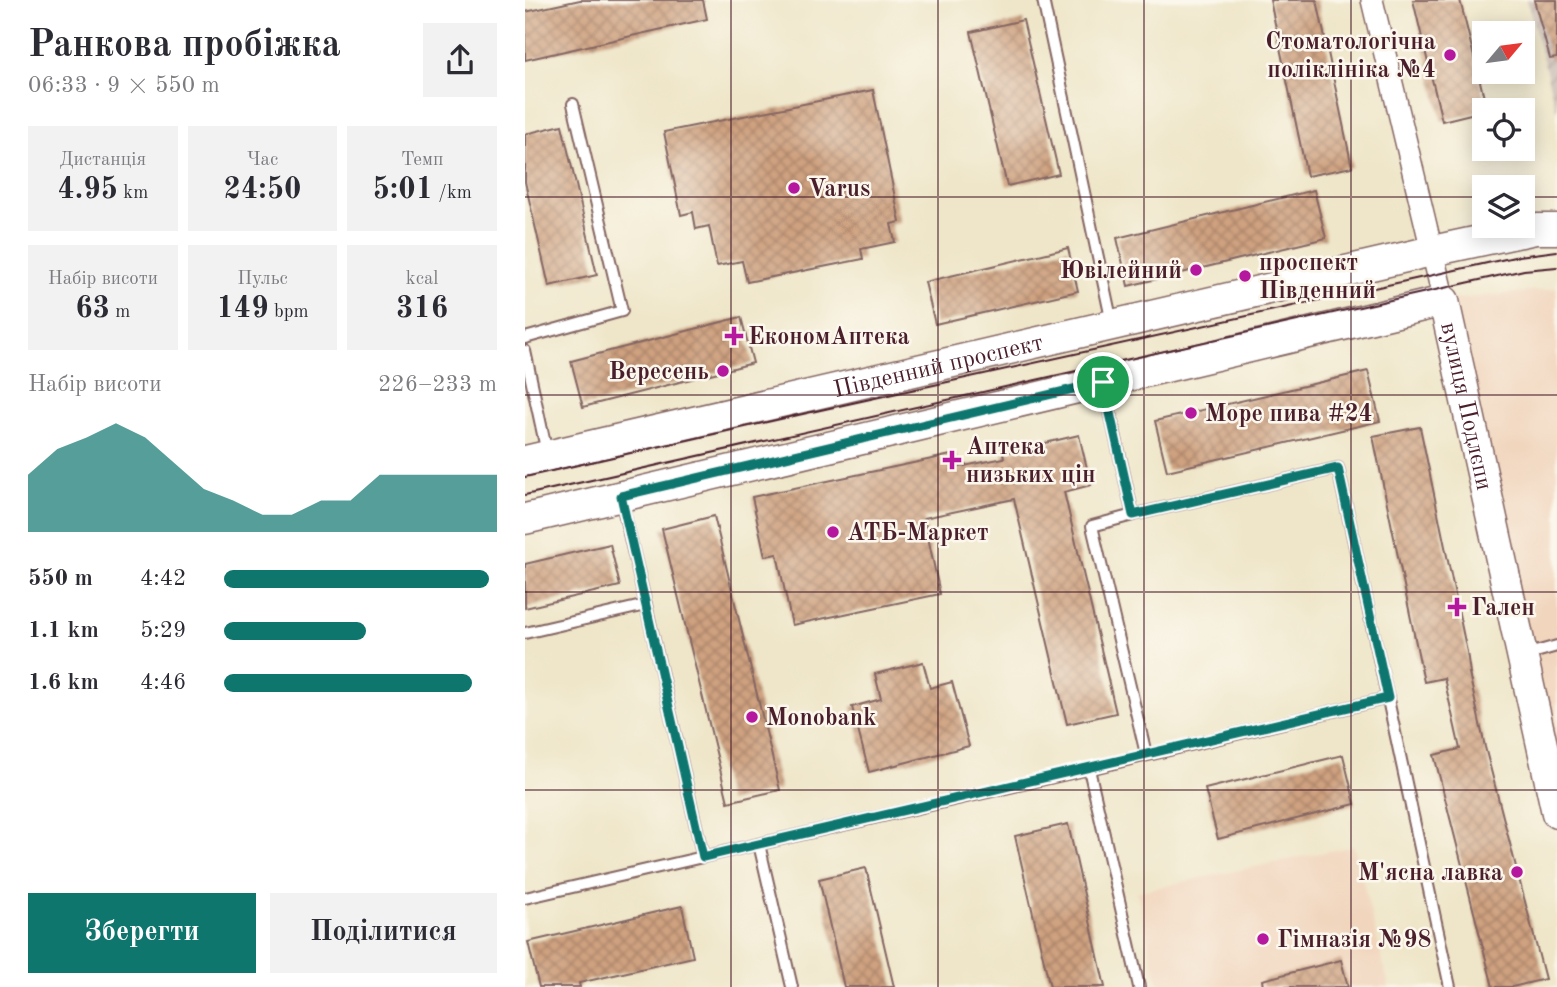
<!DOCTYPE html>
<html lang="uk">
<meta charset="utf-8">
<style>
body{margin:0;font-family:"Old Standard TT",serif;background:#f2f2f3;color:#2b2b33;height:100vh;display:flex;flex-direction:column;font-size:26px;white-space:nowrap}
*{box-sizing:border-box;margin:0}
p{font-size:23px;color:#7c7c81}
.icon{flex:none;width:38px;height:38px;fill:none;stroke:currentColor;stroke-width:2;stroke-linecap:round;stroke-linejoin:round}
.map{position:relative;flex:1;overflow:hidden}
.panel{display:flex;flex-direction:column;background:#fff;width:525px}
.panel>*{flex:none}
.needle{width:46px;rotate:61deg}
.fabs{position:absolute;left:947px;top:21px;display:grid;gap:14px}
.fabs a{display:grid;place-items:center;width:63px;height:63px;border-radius:0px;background:#fff;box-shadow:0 4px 18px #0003;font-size:35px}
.pin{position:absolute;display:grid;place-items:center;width:60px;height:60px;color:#fff;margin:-30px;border:4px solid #fff;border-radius:50%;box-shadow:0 2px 7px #0007}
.round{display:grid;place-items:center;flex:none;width:74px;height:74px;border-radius:0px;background:#f2f2f3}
.overview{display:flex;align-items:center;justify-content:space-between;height:119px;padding:0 28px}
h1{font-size:38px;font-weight:700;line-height:52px}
.metrics{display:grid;grid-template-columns:repeat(3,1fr);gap:10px;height:119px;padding:7px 28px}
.metrics div{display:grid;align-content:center;border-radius:0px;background:#f2f2f3;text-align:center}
.metrics b{font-size:30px;font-weight:700}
.metrics small{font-size:19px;font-weight:400}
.metrics p{font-size:19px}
.chart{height:196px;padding:14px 28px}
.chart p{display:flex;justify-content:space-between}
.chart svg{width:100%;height:126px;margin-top:7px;fill:#0f766e;opacity:.7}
.cta{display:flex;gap:14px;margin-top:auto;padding:14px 28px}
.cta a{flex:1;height:80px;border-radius:0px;background:#0f766e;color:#fff;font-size:28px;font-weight:700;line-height:80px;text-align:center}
.cta a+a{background:#f2f2f3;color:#2b2b33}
ul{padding:0 28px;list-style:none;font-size:23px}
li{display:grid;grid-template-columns:112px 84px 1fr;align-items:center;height:52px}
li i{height:18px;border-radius:9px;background:#0f766e}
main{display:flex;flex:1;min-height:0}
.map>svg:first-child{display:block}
</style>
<main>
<section class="panel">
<div class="overview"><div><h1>Ранкова пробіжка</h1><p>06:33 · 9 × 550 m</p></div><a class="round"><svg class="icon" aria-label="share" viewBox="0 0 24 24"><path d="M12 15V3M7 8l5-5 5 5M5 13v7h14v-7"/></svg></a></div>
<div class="metrics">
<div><p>Дистанція</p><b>4.95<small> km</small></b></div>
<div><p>Час</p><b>24:50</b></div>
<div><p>Темп</p><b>5:01<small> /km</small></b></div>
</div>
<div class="metrics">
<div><p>Набір висоти</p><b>63<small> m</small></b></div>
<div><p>Пульс</p><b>149<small> bpm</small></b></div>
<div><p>kcal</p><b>316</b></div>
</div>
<div class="chart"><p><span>Набір висоти</span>226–233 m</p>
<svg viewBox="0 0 160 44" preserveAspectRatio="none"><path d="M0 44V24L10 15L20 11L30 6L40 11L50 20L60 29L70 33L80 38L90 38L100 33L110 33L120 24L130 24L140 24L150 24L160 24V44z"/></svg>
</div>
<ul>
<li><b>550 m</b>4:42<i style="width:97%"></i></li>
<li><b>1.1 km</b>5:29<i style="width:52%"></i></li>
<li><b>1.6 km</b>4:46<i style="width:91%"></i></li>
</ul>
<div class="cta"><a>Зберегти</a><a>Поділитися</a></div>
</section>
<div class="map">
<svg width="1032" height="987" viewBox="0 0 1032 987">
<defs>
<pattern id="industrial-furrows" width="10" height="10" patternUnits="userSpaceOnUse" patternTransform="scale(1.75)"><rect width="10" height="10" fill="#cec1ba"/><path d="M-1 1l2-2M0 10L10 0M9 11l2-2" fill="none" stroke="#b2a5a0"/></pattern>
<pattern id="building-cross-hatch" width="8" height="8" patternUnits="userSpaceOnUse" patternTransform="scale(1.75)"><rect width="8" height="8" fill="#cfa280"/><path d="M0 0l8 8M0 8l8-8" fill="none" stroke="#aa8369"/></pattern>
</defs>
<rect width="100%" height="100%" fill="#fbf7ec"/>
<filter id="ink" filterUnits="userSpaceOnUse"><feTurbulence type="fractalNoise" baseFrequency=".0143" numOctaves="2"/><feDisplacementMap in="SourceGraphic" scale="14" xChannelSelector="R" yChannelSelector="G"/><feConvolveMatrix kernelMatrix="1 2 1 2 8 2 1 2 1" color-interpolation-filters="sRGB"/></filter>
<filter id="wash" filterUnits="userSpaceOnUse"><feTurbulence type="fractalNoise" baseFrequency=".00686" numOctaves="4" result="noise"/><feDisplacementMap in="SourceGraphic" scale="28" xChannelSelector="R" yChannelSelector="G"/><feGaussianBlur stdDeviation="1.57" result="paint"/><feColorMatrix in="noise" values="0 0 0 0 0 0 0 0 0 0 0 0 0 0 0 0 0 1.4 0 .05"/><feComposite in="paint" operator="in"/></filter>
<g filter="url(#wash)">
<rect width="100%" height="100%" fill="#efe6c9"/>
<g fill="#f1d5bd">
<path d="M1032,288V813L919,301Z"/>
<path d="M829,846L864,987H634L612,892Z"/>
</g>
<path fill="url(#industrial-furrows)" d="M1002,0H1032V113Z"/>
<g id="blocks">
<g fill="url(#building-cross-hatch)">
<path d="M55,0H178L182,19L0,60V12Z"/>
<path d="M745,0H792L827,167L782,176Z"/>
<path d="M888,0H935L962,110L917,121Z"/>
<path d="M1009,0H1032V58L1025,59Z"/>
<path d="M498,20L534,174L482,186L446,32Z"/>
<path d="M348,90L375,222L366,224L370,242L336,249L338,259L222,282L217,261L192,266L184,226L171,229L168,212L156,215L139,132Z"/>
<path d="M37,125L72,275L24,286L0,182V134Z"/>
<path d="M789,190L801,238L603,286L592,238Z"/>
<path d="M543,248L553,291L410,324L400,282Z"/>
<path d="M216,317L228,363L58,407L46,361Z"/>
<path d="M843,371L855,421L642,471L630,421Z"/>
<path d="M895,427L942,652L945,673H944L960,747L1020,979L987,987H968L909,755L935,749L919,678L899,682L848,436Z"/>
<path d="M554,435L566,485L539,492L591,713L542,724L489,499L399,518L415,594L267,625L252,554L240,556L227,497L431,454L434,467L479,458L478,453Z"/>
<path d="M189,516L255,790L203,802L137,529Z"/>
<path d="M85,544L95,586L0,608V564Z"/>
<path d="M398,662L405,688L427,682L444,746L344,772L327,707L356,699L350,674Z"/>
<path d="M818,755L830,804L693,839L680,789Z"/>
<path d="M543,824L580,987H525L490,836Z"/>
<path d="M341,868L369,987H319L294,879Z"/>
<path d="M157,906L168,957L54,983L55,987H14L3,942Z"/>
<path d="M816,960L823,987H738L737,980Z"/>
</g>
</g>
</g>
<g filter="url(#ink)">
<use href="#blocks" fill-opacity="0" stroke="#846562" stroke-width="2"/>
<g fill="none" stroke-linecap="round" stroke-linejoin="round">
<defs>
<g id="service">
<path d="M518,0L587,323"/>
<path d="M0,338L97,311L48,104"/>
<path d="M0,351L22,453"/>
<path d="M579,385L608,515L813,468L925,987"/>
<path d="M608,515L567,526L621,754"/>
<path d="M121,605L178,857"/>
<path d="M0,633L121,605L96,499"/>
<path d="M1000,655L1032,646"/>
<path d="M564,769L863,698"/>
<path d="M0,898L234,844"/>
<path d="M267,987L234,844L564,769L614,987"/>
</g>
<path id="minor" d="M847,0L919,301"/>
<g id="secondary">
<path id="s1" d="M0,461L907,251L1010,229H1032"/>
<path id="s2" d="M0,519L919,301L1032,813"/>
</g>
</defs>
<use href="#service" stroke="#846562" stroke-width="14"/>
<use href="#minor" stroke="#846562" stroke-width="24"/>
<use href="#secondary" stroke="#846562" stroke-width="33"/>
<use href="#service" stroke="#fff" stroke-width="10"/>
<use href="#minor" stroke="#fff" stroke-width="21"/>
<use href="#secondary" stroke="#fff" stroke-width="30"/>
<g stroke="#4a1f2b" stroke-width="2">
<path d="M0,477L300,409L994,256L1032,251"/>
<path d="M0,495L999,270L1032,267"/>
</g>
</g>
</g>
<g fill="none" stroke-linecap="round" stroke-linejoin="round" filter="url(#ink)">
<defs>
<path id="route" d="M578,382L608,515L813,468L863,698L178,857L96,496Z"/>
</defs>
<use href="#route" stroke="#fff" stroke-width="14"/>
<use href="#route" stroke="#0f766e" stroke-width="9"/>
</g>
<path fill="none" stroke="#4a1f2b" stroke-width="2" stroke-opacity="0.55" d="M206,0V987M413,0V987M619,0V987M826,0V987M0,197H959M998,197H1032M0,395H1032M0,592H1032M0,790H1032"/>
<g fill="#b5179e" stroke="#fbf7ec" stroke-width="2.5">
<circle cx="925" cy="55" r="7"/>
<circle cx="269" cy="188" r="7"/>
<circle cx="671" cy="270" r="7"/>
<circle cx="720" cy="276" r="7"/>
<path d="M205.5 325.5h7v7h7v7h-7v7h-7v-7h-7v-7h7z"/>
<circle cx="198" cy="371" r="7"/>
<circle cx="666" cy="413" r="7"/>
<path d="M423.5 449.5h7v7h7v7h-7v7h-7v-7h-7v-7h7z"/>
<circle cx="308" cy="532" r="7"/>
<path d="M928.5 596.5h7v7h7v7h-7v7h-7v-7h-7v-7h7z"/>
<circle cx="227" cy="717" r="7"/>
<circle cx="992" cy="872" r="7"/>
<circle cx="738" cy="939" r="7"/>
</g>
<g text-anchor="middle" stroke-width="5" stroke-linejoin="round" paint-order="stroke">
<g font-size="24" font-weight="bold" fill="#4a1f2b" stroke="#fbf7ec" text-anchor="start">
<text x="911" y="49" text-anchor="end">Стоматологічна<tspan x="911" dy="28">поліклініка №4</tspan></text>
<text x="283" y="196">Varus</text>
<text x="734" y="270">проспект<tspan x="734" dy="28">Південний</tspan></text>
<text x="657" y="278" text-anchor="end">Ювілейний</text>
<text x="223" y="344">ЕкономАптека</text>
<text x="184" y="379" text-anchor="end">Вересень</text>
<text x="680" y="421">Море пива #24</text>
<text x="441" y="454">Аптека<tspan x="441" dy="28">низьких цін</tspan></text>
<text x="322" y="540">АТБ-Маркет</text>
<text x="946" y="615">Гален</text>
<text x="241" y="725">Monobank</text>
<text x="978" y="880" text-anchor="end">М'ясна лавка</text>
<text x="752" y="947">Гімназія №98</text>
</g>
<g font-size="24" fill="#4a1f2b" stroke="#fbf7ec">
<text dy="8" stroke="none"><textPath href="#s1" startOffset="424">Південний проспект</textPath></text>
<text dy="8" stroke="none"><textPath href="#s2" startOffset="1052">вулиця Подлєпи</textPath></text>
</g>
</g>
</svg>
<div class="fabs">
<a><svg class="needle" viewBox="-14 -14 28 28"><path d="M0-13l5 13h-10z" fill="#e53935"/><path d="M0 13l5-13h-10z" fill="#7c7c81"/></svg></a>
<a><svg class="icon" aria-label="locate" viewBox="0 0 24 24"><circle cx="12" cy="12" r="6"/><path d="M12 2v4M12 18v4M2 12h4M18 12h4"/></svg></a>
<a><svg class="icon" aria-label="layers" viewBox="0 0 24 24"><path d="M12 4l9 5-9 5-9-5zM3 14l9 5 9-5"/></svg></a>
</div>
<div class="pin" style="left:578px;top:382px;background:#1e9e55"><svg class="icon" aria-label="arrive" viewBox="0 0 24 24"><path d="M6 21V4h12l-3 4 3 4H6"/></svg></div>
</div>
</main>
